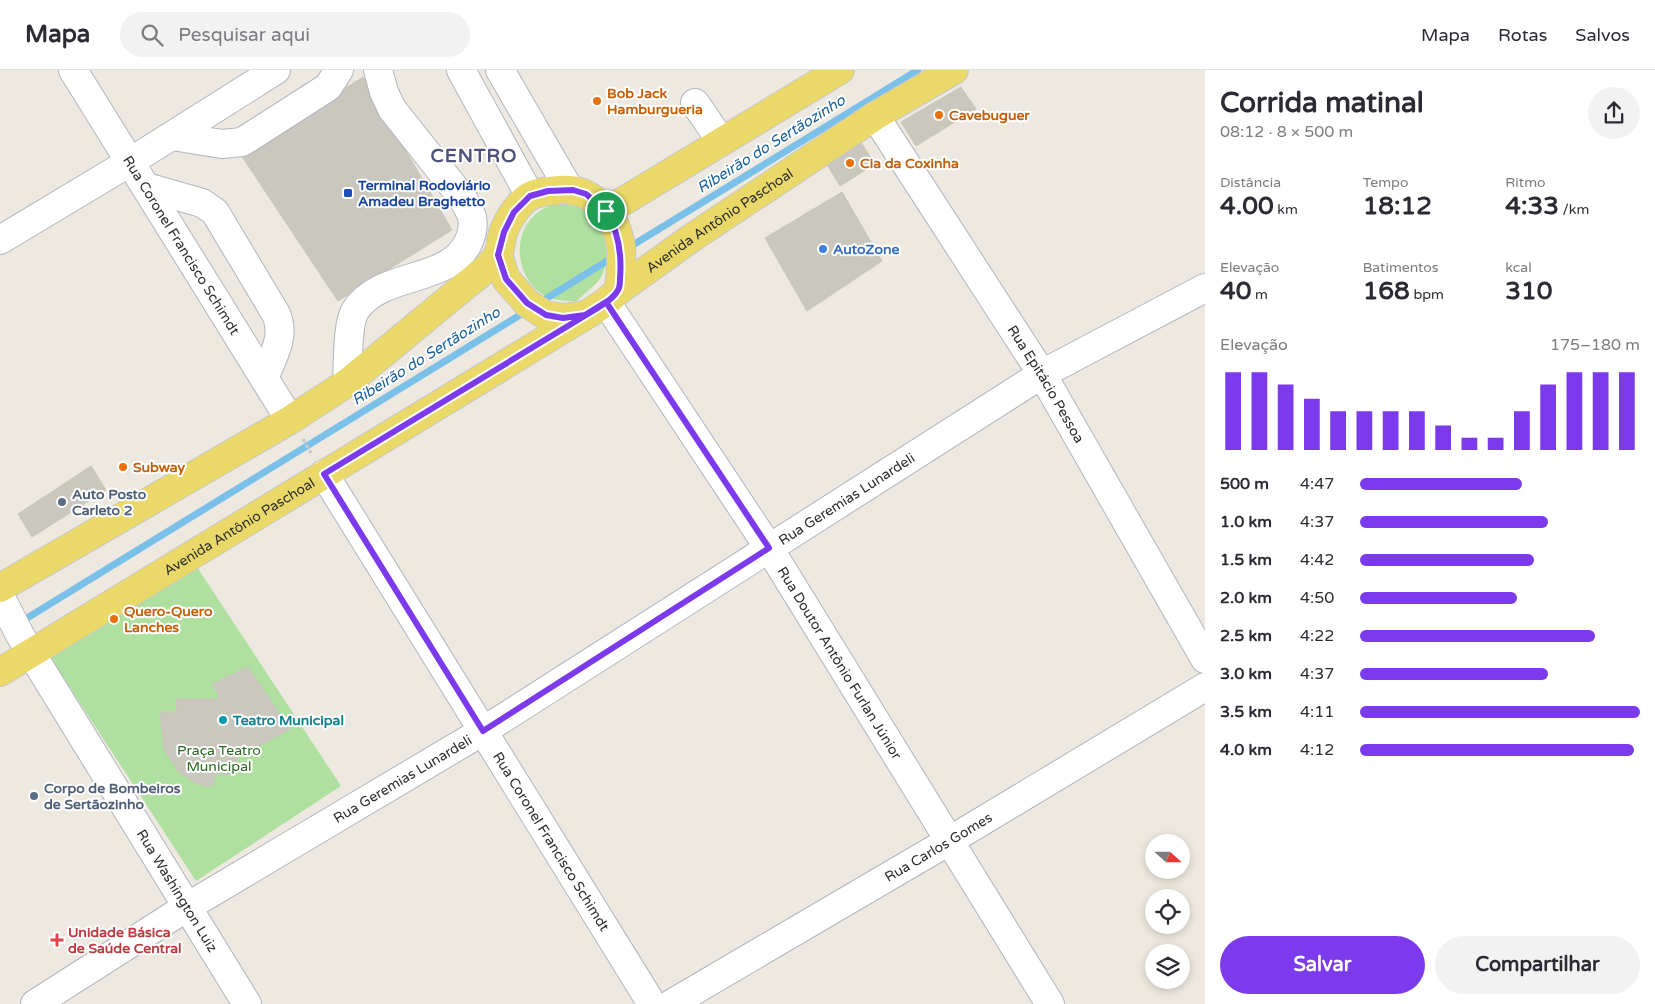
<!DOCTYPE html>
<html lang="pt">
<meta charset="utf-8">
<style>
body{margin:0;font-family:"Varela Round",sans-serif;background:#f2f2f3;color:#2b2b33;height:100vh;display:flex;flex-direction:column;font-size:19px;white-space:nowrap}
*{box-sizing:border-box;margin:0}
p{font-size:16px;color:#7c7c81}
.icon{flex:none;width:28px;height:28px;fill:none;stroke:currentColor;stroke-width:2;stroke-linecap:round;stroke-linejoin:round}
.map{position:relative;flex:1;overflow:hidden}
.panel{display:flex;flex-direction:column;background:#fff;width:450px}
.panel>*{flex:none}
.needle{width:32px;rotate:111deg}
.fabs{position:absolute;left:1145px;top:764px;display:grid;gap:10px}
.fabs a{display:grid;place-items:center;width:45px;height:45px;border-radius:50%;background:#fff;box-shadow:0 2px 8px #0003;font-size:25px}
.pin{position:absolute;display:grid;place-items:center;width:42px;height:42px;color:#fff;margin:-21px;border:2px solid #fff;border-radius:50%;box-shadow:0 1px 5px #0007}
.round{display:grid;place-items:center;flex:none;width:52px;height:52px;border-radius:26px;background:#f2f2f3}
.head{display:flex;align-items:center;justify-content:space-between;height:85px;padding:0 15px}
h1{font-size:28px;font-weight:700;line-height:38px}
.stats{display:grid;grid-template-columns:repeat(3,1fr);gap:8px;height:85px;padding:5px 15px}
.stats div{display:grid;align-content:center}
.stats b{font-size:25px;font-weight:700}
.stats small{font-size:14px;font-weight:400}
.stats p{font-size:14px}
.chart{height:140px;padding:10px 15px}
.chart p{display:flex;justify-content:space-between}
.chart svg{width:100%;height:90px;margin-top:5px;stroke:#7c3aed;stroke-width:6}
.cta{display:flex;gap:10px;margin-top:auto;padding:10px 15px}
.cta a{flex:1;height:58px;border-radius:30px;background:#7c3aed;color:#fff;font-size:20px;font-weight:700;line-height:58px;text-align:center}
.cta a+a{background:#f2f2f3;color:#2b2b33}
ul{padding:0 15px;list-style:none;font-size:16px}
li{display:grid;grid-template-columns:80px 60px 1fr;align-items:center;height:38px}
li i{height:12px;border-radius:6px;background:#7c3aed}
header{display:flex;align-items:center;gap:30px;box-sizing:border-box;height:70px;padding:0 25px;background:#fff;border-bottom:1px solid #e1e1e2}
header strong{font-size:24px}
nav{display:flex;gap:28px;margin-inline-start:auto;font-size:18px}
.search{width:350px;height:45px;background:#f2f2f3;display:flex;align-items:center;gap:12px;box-sizing:border-box;padding:0 18px;border-radius:28px;color:#7c7c81;font-size:19px}
main{display:flex;flex:1;min-height:0}
.map>svg:first-child{display:block}
</style>
<header>
<strong>Mapa</strong>
<div class="search"><svg class="icon" aria-label="search" viewBox="0 0 24 24"><circle cx="10" cy="10" r="6"/><path d="M15 15l6 6"/></svg>Pesquisar aqui</div>
<nav><a>Mapa</a><a>Rotas</a><a>Salvos</a></nav>
</header>
<main>
<div class="map">
<svg width="1205" height="934" viewBox="0 0 1205 934">
<rect width="100%" height="100%" fill="#ede9e0"/>
<g fill="#afe0a0">
<path d="M566,131C570,132 577,132 581,134C602,146 612,182 603,203C599,214 584,223 577,231C566,231 556,231 546,226C516,211 510,164 537,143C546,136 555,134 566,131Z"/>
<path d="M197,497L341,716L196,811L48,584Z"/>
</g>
<g fill="none" stroke-linecap="round" stroke-linejoin="round">
<g stroke="#7ac0e9" stroke-width="7">
<path d="M628,178L918,0"/>
<path d="M539,233L615,186"/>
<path d="M19,553L528,240"/>
</g>
</g>
<g fill="#c9c7be" stroke="#c9c5b9">
<path d="M363,7L452,160L338,231L241,85Z"/>
<path d="M961,17L976,39L916,76L901,52Z"/>
<path d="M860,71L875,94L840,116L826,93Z"/>
<path d="M842,122L882,191L807,241L765,168Z"/>
<path d="M91,396L106,420L32,467L18,444Z"/>
<path d="M248,597L290,659L254,679L248,675L245,676L229,705L217,703L212,716H204L194,712L178,701L164,680L160,642H177L176,629H218L219,625L212,614Z"/>
</g>
<g fill="none" stroke-linecap="round" stroke-linejoin="round">
<defs>
<g id="minor">
<path id="s1" d="M73,0L290,350"/>
<path d="M461,0L530,126"/>
<path d="M500,0L569,119"/>
<path d="M695,33L721,71"/>
<path id="s2" d="M875,46L1042,304L1205,589"/>
<path d="M172,66L222,74L242,72L328,17L339,0"/>
<path d="M146,117L202,133L215,142L276,244C286,266 273,286 264,308"/>
<path d="M0,170L130,92L276,0"/>
<path id="s3" d="M606,232L769,478L1050,934"/>
<path d="M347,313C348,296 347,254 355,241C380,201 448,214 468,173C472,165 474,157 472,147C470,141 466,135 464,130L392,39L384,22L378,0"/>
<path id="s4" d="M324,404L652,934"/>
<path id="s5" d="M0,526L20,565L247,934"/>
<path id="s6" d="M35,934L187,837L483,661L1042,304L1205,218"/>
<path id="s7" d="M671,934L949,771L1205,617"/>
</g>
<g id="major">
<path d="M607,141L840,0"/>
<path d="M498,185L506,209L527,233L545,245L563,248L584,245"/>
<path d="M0,518L290,350L347,313L488,197C491,193 496,189 498,185C501,178 501,170 503,163C507,151 519,132 530,126C539,121 551,121 560,120C593,117 617,147 621,177C622,192 620,205 619,220"/>
<path id="s8" d="M0,602L591,242L606,232L619,220L690,169L875,46L954,0"/>
</g>
</defs>
<use href="#minor" stroke="#b3b5bf" stroke-width="30"/>
<use href="#major" stroke="#c8c8c8" stroke-width="30"/>
<path stroke="#c8c8c8" stroke-width="3" stroke-dasharray="4 2.5" stroke-linecap="butt" d="M303,369L311,383"/>
<use href="#minor" stroke="#fff" stroke-width="28"/>
<use href="#major" stroke="#ead969" stroke-width="28"/>
</g>
<g fill="none" stroke-linecap="round" stroke-linejoin="round">
<defs>
<path id="route" d="M606,141C619,162 622,184 620,209C620,212 620,217 618,220C613,230 600,236 591,242L324,404L483,661L769,478L606,232L585,245L563,248L546,245L527,233L506,209L498,185L504,162L514,142L530,126L548,121L573,120L586,124L606,141"/>
</defs>
<use href="#route" stroke="#fff" stroke-width="10"/>
<use href="#route" stroke="#7c3aed" stroke-width="6"/>
</g>
<g fill="#e8710a" stroke="#fff" stroke-width="2">
<circle cx="597" cy="31" r="5"/>
<circle cx="939" cy="45" r="5"/>
<circle cx="850" cy="93" r="5"/>
<circle cx="123" cy="397" r="5"/>
<circle cx="114" cy="549" r="5"/>
</g>
<rect fill="#1a4fb4" stroke="#fff" stroke-width="2" x="343" y="118" width="10" height="10" rx="2.5"/>
<circle fill="#3f7fe0" stroke="#fff" stroke-width="2" cx="823" cy="179" r="5"/>
<g fill="#5c6f8a" stroke="#fff" stroke-width="2">
<circle cx="62" cy="432" r="5"/>
<circle cx="34" cy="726" r="5"/>
</g>
<circle fill="#0f9aa8" stroke="#fff" stroke-width="2" cx="223" cy="650" r="5"/>
<path fill="#e0444e" stroke="#fff" stroke-width="2" d="M54.5 862.5h5v5h5v5h-5v5h-5v-5h-5v-5h5z"/>
<g text-anchor="middle" stroke-width="4" stroke-linejoin="round" paint-order="stroke">
<g font-size="14" font-weight="bold" fill="#c56008" stroke="#fff" text-anchor="start">
<text x="607" y="28">Bob Jack<tspan x="607" dy="16">Hamburgueria</tspan></text>
<text x="949" y="50">Cavebuguer</text>
<text x="860" y="98">Cia da Coxinha</text>
<text x="133" y="402">Subway</text>
<text x="124" y="546">Quero-Quero<tspan x="124" dy="16">Lanches</tspan></text>
</g>
<g font-size="14" font-weight="bold" fill="#164399" stroke="#fff" text-anchor="start">
<text x="358" y="120">Terminal Rodoviário<tspan x="358" dy="16">Amadeu Braghetto</tspan></text>
</g>
<g font-size="14" fill="#2d2d2d" stroke="#fff">
<text dy="5" stroke="none"><textPath href="#s8" startOffset="850">Avenida Antônio Paschoal</textPath></text>
<text dy="5" stroke="none"><textPath href="#s1" startOffset="206">Rua Coronel Francisco Schimdt</textPath></text>
<text dy="5" stroke="none"><textPath href="#s2" startOffset="318">Rua Epitácio Pessoa</textPath></text>
<text dy="5" stroke="none"><textPath href="#s6" startOffset="956">Rua Geremias Lunardeli</textPath></text>
<text dy="5" stroke="none"><textPath href="#s8" startOffset="280">Avenida Antônio Paschoal</textPath></text>
<text dy="5" stroke="none"><textPath href="#s3" startOffset="430">Rua Doutor Antônio Furlan Júnior</textPath></text>
<text dy="5" stroke="none"><textPath href="#s6" startOffset="431">Rua Geremias Lunardeli</textPath></text>
<text dy="5" stroke="none"><textPath href="#s4" startOffset="432">Rua Coronel Francisco Schimdt</textPath></text>
<text dy="5" stroke="none"><textPath href="#s7" startOffset="310">Rua Carlos Gomes</textPath></text>
<text dy="5" stroke="none"><textPath href="#s5" startOffset="344">Rua Washington Luiz</textPath></text>
</g>
<g font-size="14" font-weight="bold" fill="#366cbe" stroke="#fff" text-anchor="start">
<text x="833" y="184">AutoZone</text>
</g>
<g font-size="14" font-weight="bold" fill="#4e5e75" stroke="#fff" text-anchor="start">
<text x="72" y="429">Auto Posto<tspan x="72" dy="16">Carleto 2</tspan></text>
<text x="44" y="723">Corpo de Bombeiros<tspan x="44" dy="16">de Sertãozinho</tspan></text>
</g>
<g font-size="14" font-weight="bold" fill="#0d838f" stroke="#fff" text-anchor="start">
<text x="233" y="655">Teatro Municipal</text>
</g>
<g font-size="14" fill="#27671f" stroke="#fff">
<text x="219" y="685">Praça Teatro<tspan x="219" dy="16">Municipal</tspan></text>
</g>
<g font-size="14" font-weight="bold" fill="#be3a42" stroke="#fff" text-anchor="start">
<text x="68" y="867">Unidade Básica<tspan x="68" dy="16">de Saúde Central</tspan></text>
</g>
<g font-size="15" font-style="italic" fill="#155e98" stroke="#fff">
<text transform="translate(771 74) rotate(-32)" y="5">Ribeirão do Sertãozinho</text>
<text transform="translate(426 286) rotate(-32)" y="5">Ribeirão do Sertãozinho</text>
</g>
<g font-size="19" font-weight="bold" letter-spacing="1" fill="#4f527c" stroke="#fff">
<text x="474" y="92">CENTRO</text>
</g>
</g>
</svg>
<div class="fabs">
<a><svg class="needle" viewBox="-14 -14 28 28"><path d="M0-13l5 13h-10z" fill="#e53935"/><path d="M0 13l5-13h-10z" fill="#7c7c81"/></svg></a>
<a><svg class="icon" aria-label="locate" viewBox="0 0 24 24"><circle cx="12" cy="12" r="6"/><path d="M12 2v4M12 18v4M2 12h4M18 12h4"/></svg></a>
<a><svg class="icon" aria-label="layers" viewBox="0 0 24 24"><path d="M12 4l9 5-9 5-9-5zM3 14l9 5 9-5"/></svg></a>
</div>
<div class="pin" style="left:606px;top:141px;background:#1e9e55"><svg class="icon" aria-label="arrive" viewBox="0 0 24 24"><path d="M6 21V4h12l-3 4 3 4H6"/></svg></div>
</div>
<section class="panel">
<div class="head"><div><h1>Corrida matinal</h1><p>08:12 · 8 × 500 m</p></div><a class="round"><svg class="icon" aria-label="share" viewBox="0 0 24 24"><path d="M12 15V3M7 8l5-5 5 5M5 13v7h14v-7"/></svg></a></div>
<div class="stats">
<div><p>Distância</p><b>4.00<small> km</small></b></div>
<div><p>Tempo</p><b>18:12</b></div>
<div><p>Ritmo</p><b>4:33<small> /km</small></b></div>
</div>
<div class="stats">
<div><p>Elevação</p><b>40<small> m</small></b></div>
<div><p>Batimentos</p><b>168<small> bpm</small></b></div>
<div><p>kcal</p><b>310</b></div>
</div>
<div class="chart"><p><span>Elevação</span>175–180 m</p>
<svg viewBox="0 0 160 44" preserveAspectRatio="none"><path d="M5 44V6M15 44V6M25 44V12M35 44V19M45 44V25M55 44V25M65 44V25M75 44V25M85 44V32M95 44V38M105 44V38M115 44V25M125 44V12M135 44V6M145 44V6M155 44V6"/></svg>
</div>
<ul>
<li><b>500 m</b>4:47<i style="width:58%"></i></li>
<li><b>1.0 km</b>4:37<i style="width:67%"></i></li>
<li><b>1.5 km</b>4:42<i style="width:62%"></i></li>
<li><b>2.0 km</b>4:50<i style="width:56%"></i></li>
<li><b>2.5 km</b>4:22<i style="width:84%"></i></li>
<li><b>3.0 km</b>4:37<i style="width:67%"></i></li>
<li><b>3.5 km</b>4:11<i style="width:100%"></i></li>
<li><b>4.0 km</b>4:12<i style="width:98%"></i></li>
</ul>
<div class="cta"><a>Salvar</a><a>Compartilhar</a></div>
</section>
</main>
